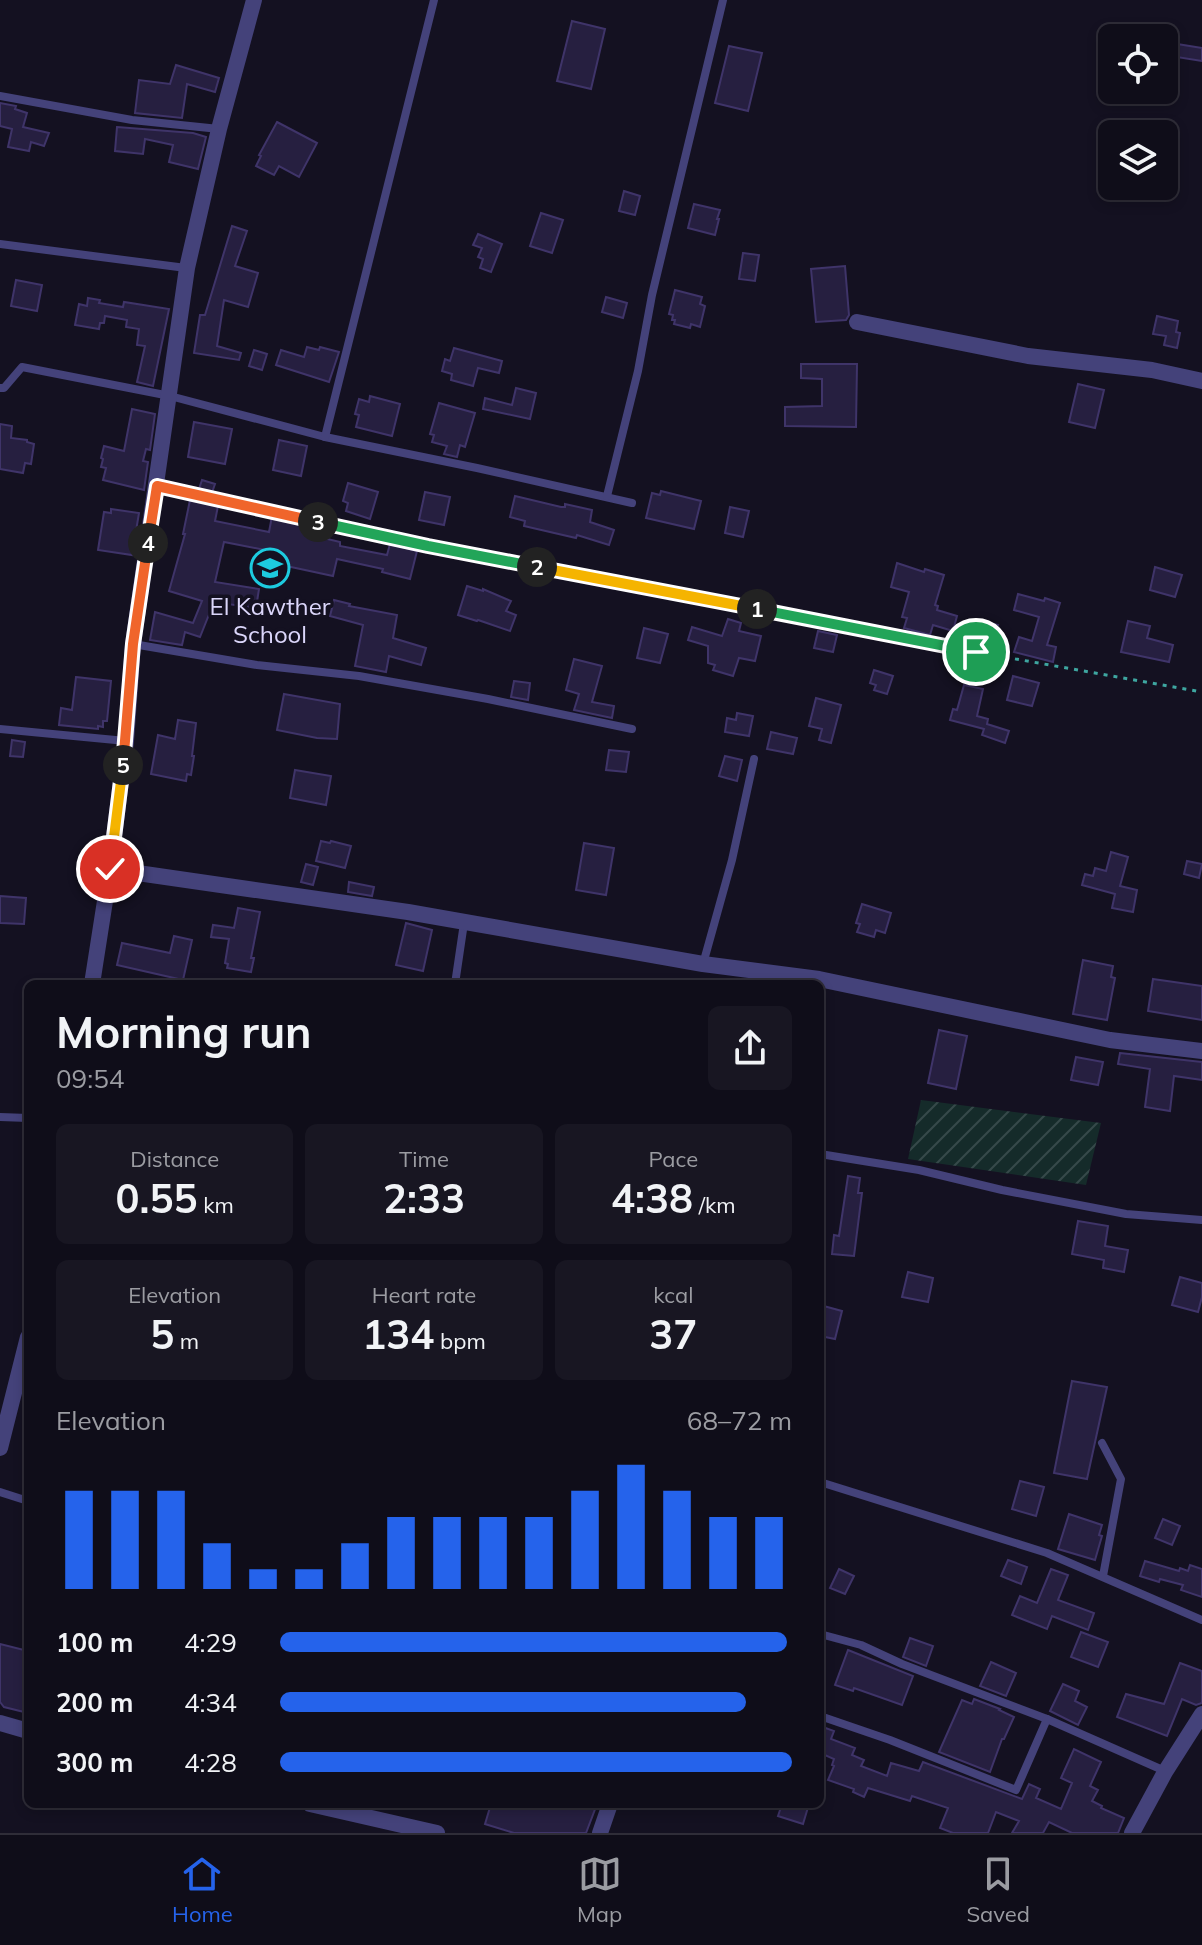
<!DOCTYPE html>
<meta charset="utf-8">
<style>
body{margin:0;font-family:Mulish,sans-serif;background:#181622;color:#f1f3f6;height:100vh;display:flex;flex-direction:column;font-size:30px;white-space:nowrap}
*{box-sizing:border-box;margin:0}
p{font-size:26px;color:#9b9ca2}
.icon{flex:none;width:44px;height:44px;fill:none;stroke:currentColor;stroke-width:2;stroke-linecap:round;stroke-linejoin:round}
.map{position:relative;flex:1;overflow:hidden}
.sheet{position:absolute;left:24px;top:980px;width:800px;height:828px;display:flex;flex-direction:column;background:#0f0d19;border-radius:12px;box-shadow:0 4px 12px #0003,0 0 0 2px #2f2d38}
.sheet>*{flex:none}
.controls{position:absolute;left:1098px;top:24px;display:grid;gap:16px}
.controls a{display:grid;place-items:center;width:80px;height:80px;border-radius:12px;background:#0f0d19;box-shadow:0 4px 12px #0003,0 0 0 2px #2f2d38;font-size:40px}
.pin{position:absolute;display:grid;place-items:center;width:68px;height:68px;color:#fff;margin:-34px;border:4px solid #fff;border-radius:50%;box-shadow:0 2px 8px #0007}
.km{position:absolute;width:40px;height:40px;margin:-20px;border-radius:50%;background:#222;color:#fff;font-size:22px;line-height:40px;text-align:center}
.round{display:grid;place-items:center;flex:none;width:84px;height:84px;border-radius:12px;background:#181622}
.headline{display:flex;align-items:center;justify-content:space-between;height:136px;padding:0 32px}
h1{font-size:44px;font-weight:700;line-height:60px}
.metrics{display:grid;grid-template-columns:repeat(3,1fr);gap:12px;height:136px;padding:8px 32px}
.metrics div{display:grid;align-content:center;border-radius:12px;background:#181622;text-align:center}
.metrics b{font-size:40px;font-weight:700}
.metrics small{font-size:22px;font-weight:400}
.metrics p{font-size:22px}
.chart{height:224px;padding:16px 32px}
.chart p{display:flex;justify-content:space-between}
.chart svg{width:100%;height:144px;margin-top:8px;stroke:#2563eb;stroke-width:6}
ul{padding:0 32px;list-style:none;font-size:26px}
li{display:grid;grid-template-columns:128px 96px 1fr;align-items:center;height:60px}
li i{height:20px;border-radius:10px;background:#2563eb}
.menu{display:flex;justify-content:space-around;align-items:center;height:112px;border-top:2px solid #2f2d38;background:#0f0d19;font-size:22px;color:#9b9ca2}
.menu a{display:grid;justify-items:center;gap:4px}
.menu .active{color:#2563eb}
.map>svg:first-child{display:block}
</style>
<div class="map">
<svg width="1202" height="1833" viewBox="0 0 1202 1833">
<defs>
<pattern id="garden-furrows" width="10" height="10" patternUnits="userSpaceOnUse" patternTransform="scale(2)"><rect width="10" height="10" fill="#152b2a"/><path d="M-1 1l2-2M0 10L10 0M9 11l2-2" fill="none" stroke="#36494a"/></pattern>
</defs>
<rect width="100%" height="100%" fill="#141121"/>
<path fill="url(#garden-furrows)" d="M921,1100L1101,1123L1086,1185L908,1159Z"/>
<g fill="#261f40" stroke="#3f3469" stroke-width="2">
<path d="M572,21L605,29L591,89L557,81Z"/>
<path d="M1165,42L1202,48V61L1164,55Z"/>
<path d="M729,46L762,53L748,111L715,103Z"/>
<path d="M176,65L219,78L215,92L187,84L182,118L135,113L139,80L170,84Z"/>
<path d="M0,103L16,106L15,109L27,113L23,127L49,133L44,146L31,142L29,151L8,147L12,129L0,126Z"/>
<path d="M277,122L317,143L299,177L279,166L274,175L256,166L261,156L259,155Z"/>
<path d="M117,127L193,133L206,137L198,169L169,162L173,145L145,139L143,154L115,151Z"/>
<path d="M624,191L640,196L635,215L619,211Z"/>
<path d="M694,204L720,210L717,219H719L715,235L688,228Z"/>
<path d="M541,213L563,220L552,253L530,246Z"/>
<path d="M232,226L247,231L235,266L258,273L248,307L224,300L217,346L241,353L239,360L194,353L200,315H205Z"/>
<path d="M478,234L502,244L491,272L480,268L483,259L478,257L482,248L473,245Z"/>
<path d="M743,253L759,255L755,281L739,279Z"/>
<path d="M845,266L849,315L846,320L816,322L811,269Z"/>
<path d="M16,280L42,285L37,311L11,306Z"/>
<path d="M675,290L702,297L700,304L705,306L700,327L691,324L690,328L674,324L675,320H672L673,315L669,314Z"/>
<path d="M606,297L627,303L623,318L602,312Z"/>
<path d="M88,298L100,300L99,303L123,307L124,302L169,309L153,386L137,382L145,346L137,345L139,329L126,327L127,320L105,316L104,323H100L99,329L75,325L79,304L87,306Z"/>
<path d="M1157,316L1178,321L1176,332L1180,333L1177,348L1164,345L1166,336L1153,334Z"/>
<path d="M307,347L319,350L320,347L339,352L329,382L276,365L281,350L304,357Z"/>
<path d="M454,348L502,361L499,373L478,368L473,386L451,380L452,374L442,371L445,359L450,361Z"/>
<path d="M254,350L267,354L262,370L249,366Z"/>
<path d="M801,364H857L856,427L785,426V407L822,406V379L801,378Z"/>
<path d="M1078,384L1104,390L1095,428L1069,422Z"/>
<path d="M516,388L536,393L530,419L483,409L485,398L512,405Z"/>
<path d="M370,396L400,404L392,436L356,427L359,415L355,414L359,399L369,402Z"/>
<path d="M439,403L475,413L465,447L460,445L457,457L444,454L447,446L432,442L434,435L430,434Z"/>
<path d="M132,409L155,414L150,450L146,449L143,461L148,462L144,490L103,480L106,468L101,467L103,459L101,458L104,446L124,451Z"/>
<path d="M194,422L232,429L225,464L188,457Z"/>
<path d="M0,424L12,426L11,438L27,440V442L34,444L31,464L25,463L23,473L0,469Z"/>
<path d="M279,440L307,446L301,476L273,470Z"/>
<path d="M202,480L215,484L208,504L218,506L215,521L269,532L272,516L305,523L303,533L340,542V546L387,555L390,544L417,551L410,579L382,572L383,569L337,559L333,576L263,561L265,550L224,542L215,582L259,589L256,608L214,602L200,637L185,632L182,645L150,640L155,612L193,623L202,601L169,591L185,534H183L190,500L195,501Z"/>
<path d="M348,483L378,492L370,519L346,511L348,503L343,501Z"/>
<path d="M661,491L701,501L694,529L646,518L652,493L660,495Z"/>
<path d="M425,492L450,497L444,525L419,520Z"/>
<path d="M515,496L561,507H565V504L592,510L590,522L614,530L609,545L577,535L576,538L524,526L525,521L510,517Z"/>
<path d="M730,507L749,511L743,537L725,533Z"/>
<path d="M111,509L139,513L132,555L98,550L104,512L111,513Z"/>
<path d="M897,563L924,572L925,569L944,575L935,605L938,606L937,610L957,616L953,631L933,625L930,635L904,628L907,618L902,617L909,592L891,587Z"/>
<path d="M1155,567L1182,575L1175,597L1150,590Z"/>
<path d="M467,586L483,591V589L511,601L506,611L516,615L510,631L478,620L477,621L458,615Z"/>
<path d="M1018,594L1044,601L1045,598L1060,603L1047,645L1056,647L1053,662L1014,652L1019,637L1032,641L1039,617L1014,610Z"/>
<path d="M334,600L350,604L349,606L397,615L393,638L426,648L421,665L389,656L386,672L355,666L363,625L330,616Z"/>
<path d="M728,619L741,623L739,631L761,636L755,661L739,658L733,676L713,670L715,665L708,663V646L688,640L692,627L722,636Z"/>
<path d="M981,621L998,625L993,646L976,642Z"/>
<path d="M1128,621L1150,626L1147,638L1173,645L1169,662L1121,652Z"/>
<path d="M644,628L668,634L660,663L637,658Z"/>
<path d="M818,631L837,635L833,652L814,648Z"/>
<path d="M574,659L602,666L592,702L614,706L612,718L574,710L579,694L566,690Z"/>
<path d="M874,670L893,676L887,694L874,690L876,685L870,683Z"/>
<path d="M1013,676L1039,683L1032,706L1007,700Z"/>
<path d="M76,677L111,681L107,721H103V727L98,726V729L59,725L61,708L72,710Z"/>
<path d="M514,681L530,683L528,700L511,697Z"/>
<path d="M964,685L983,689L977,716L988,719L987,724L1009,731L1005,743L982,735L984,729L950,720L953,709L957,710Z"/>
<path d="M284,694L340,704L337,739L317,738L277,730Z"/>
<path d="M816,698L841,705L831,743L819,740L822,729L809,726Z"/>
<path d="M737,713L753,716L749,736L725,732L727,718L736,720Z"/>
<path d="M178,720L196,723L192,756H194L191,775L187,774L186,781L151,774L158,735L175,739Z"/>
<path d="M771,732L797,738L793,754L767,749Z"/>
<path d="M12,740L25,742L23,757L10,756Z"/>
<path d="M609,750L629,752L626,772L606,770Z"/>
<path d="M725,756L742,760L737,781L719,776Z"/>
<path d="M295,770L331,776L326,805L290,798Z"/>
<path d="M321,841L330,843L331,841L351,846L345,868L316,861Z"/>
<path d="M584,843L614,848L606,895L576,890Z"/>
<path d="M1111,852L1128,857L1120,886L1137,890L1133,912L1112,908L1115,894L1082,885L1085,874L1093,876L1095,868L1106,871Z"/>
<path d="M1187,861L1202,864L1199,878L1184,874Z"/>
<path d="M306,864L318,867L313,885L301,882Z"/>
<path d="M349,882L374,887L372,896L348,892Z"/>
<path d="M0,896L26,898L24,924L0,923Z"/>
<path d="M862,904L891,913L885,933L876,930L874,937L857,932L860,924L856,923Z"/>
<path d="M238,908L260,912L251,958H254L251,972L227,968L228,964L225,963L229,939L211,937L213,925L234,928Z"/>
<path d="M406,923L432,930L423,971L396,965Z"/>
<path d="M174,936L192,940L183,980L117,965L122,943L170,953Z"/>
<path d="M1083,960L1113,966L1111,977L1115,978L1107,1020L1073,1014Z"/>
<path d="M1153,979L1202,986V1020L1148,1011Z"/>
<path d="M939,1030L967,1036L956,1089L928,1083Z"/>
<path d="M1120,1053L1202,1062V1080L1174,1076L1170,1111L1145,1107L1150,1069L1118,1064Z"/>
<path d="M1076,1057L1103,1062L1098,1085L1071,1080Z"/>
<path d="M848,1176L860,1178L858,1193H862L854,1256L832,1254L834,1235L839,1236Z"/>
<path d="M1078,1221L1108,1226L1105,1246L1128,1250L1124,1272L1103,1268L1104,1260L1072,1254Z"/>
<path d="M908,1272L933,1278L928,1302L902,1297Z"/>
<path d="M1180,1277L1202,1283V1297L1198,1312L1172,1305Z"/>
<path d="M820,1305L842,1311L835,1339L820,1336Z"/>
<path d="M1072,1381L1107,1387L1087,1479L1054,1473Z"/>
<path d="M1020,1481L1044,1487L1036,1516L1012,1509Z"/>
<path d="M1069,1514L1102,1525L1099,1535L1102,1536L1095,1560L1058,1549Z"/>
<path d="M1163,1519L1180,1526L1172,1545L1155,1538Z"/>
<path d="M1008,1560L1027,1567L1021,1584L1001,1576Z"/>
<path d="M1145,1561L1179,1571L1180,1568L1188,1571L1190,1565L1202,1569V1597L1181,1590L1183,1585L1160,1579L1159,1582L1140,1576Z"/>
<path d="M839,1569L854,1576L845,1594L830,1588Z"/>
<path d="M1051,1569L1068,1575L1058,1600L1094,1613L1088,1630L1052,1616L1047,1629L1012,1615L1020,1596L1037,1603Z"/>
<path d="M1081,1632L1108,1642L1098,1667L1071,1657Z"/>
<path d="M910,1638L933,1646L926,1666L903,1657Z"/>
<path d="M0,1644L28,1651V1713L4,1707L0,1702Z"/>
<path d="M848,1650L913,1676L902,1705L854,1688L853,1691L835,1685Z"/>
<path d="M991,1662L1016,1673L1006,1696L980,1686Z"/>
<path d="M1180,1663L1202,1671V1703L1196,1705L1182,1699L1167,1736L1117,1717L1126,1694L1164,1704Z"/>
<path d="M1063,1684L1079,1691L1075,1701L1087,1707L1078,1725L1050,1711Z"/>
<path d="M974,1699L1000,1709L999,1710L1014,1717L1004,1739H1002L990,1772L939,1752L962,1700L972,1704Z"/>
<path d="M820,1726L834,1731L831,1739L855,1748L852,1755L864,1760L861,1766L887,1776L891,1763L919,1771L923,1762L1022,1799L1029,1784L1040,1789L1036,1798L1061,1809L1072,1783L1061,1778L1074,1749L1101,1762L1090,1786L1098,1790L1092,1801L1102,1806L1101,1808L1124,1818L1118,1833H1072L1049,1822L1043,1833H1012L1019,1821L996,1812L988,1833H953L940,1828L948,1808L912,1796L910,1801L868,1788L864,1797L853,1792L854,1789L828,1780L834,1766L832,1765L834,1759L825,1755L822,1765H820Z"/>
<path d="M491,1804H597L586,1833H514L485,1824Z"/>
<path d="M782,1804H809L803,1824L778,1816Z"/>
</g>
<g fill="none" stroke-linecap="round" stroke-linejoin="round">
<path stroke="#3ea6a0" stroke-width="3" stroke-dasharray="4 6" stroke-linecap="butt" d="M172,489L428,546L897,638L1202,692"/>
<g stroke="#44427a" stroke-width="8">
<path d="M0,96L132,120L219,129"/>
<path d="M0,244L186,268"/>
<path d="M0,388H4L22,367L170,396L325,437L477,468L632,503"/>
<path d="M325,437L434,0"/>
<path d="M607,496L638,371L652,295L723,0"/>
<path d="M133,644L257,665L359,676L488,699L632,729"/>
<path d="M0,729L126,741"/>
<path d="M703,964L732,860L754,759"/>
<path d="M455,984L464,923"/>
<path d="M0,1117L28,1118"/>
<path d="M820,1154L919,1170L1002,1190L1126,1214L1202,1220"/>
<path d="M1102,1443L1121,1479L1103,1576"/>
<path d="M820,1482L1047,1553L1202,1620"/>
<path d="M0,1492L28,1501"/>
<path d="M820,1634L861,1645L902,1664L1047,1719L1165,1771"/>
<path d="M820,1716L890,1740L1016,1790L1047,1719"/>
</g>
<g stroke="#44427a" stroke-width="16">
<path d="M857,322L1028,356L1152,370L1202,381"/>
<path d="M110,869L408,912L703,964L819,979L1110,1040L1202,1051"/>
<path d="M92,984L110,869L126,741L133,644L187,268L219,129L254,0"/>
<path d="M0,1448L28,1337"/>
<path d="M0,1723L28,1731"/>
<path d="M310,1804L437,1833"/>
<path d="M600,1833L610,1804"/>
<path d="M1132,1833L1165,1772L1202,1714"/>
</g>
</g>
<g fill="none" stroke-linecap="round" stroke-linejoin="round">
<defs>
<path id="split-1" d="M757,609L976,652"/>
<path id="split-2" d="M537,567L757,609"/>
<path id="split-3" d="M318,522L428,546L537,567"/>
<path id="split-4" d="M148,543L157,486L318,522"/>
<path id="split-5" d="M123,765L133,644L148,543"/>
<path id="split-6" d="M110,869L123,765"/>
</defs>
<use href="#split-1" stroke="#fff" stroke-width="16"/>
<use href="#split-2" stroke="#fff" stroke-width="16"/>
<use href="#split-3" stroke="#fff" stroke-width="16"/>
<use href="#split-4" stroke="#fff" stroke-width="16"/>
<use href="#split-5" stroke="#fff" stroke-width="16"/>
<use href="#split-6" stroke="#fff" stroke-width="16"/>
<use href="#split-1" stroke="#22a559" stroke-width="10"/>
<use href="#split-2" stroke="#f5b400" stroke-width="10"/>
<use href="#split-3" stroke="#22a559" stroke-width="10"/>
<use href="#split-4" stroke="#f0652b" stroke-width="10"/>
<use href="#split-5" stroke="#f0652b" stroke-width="10"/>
<use href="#split-6" stroke="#f5b400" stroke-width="10"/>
</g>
<defs>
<symbol id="school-ring" viewBox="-11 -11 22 22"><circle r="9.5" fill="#141121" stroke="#1dcbdf" stroke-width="1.5"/><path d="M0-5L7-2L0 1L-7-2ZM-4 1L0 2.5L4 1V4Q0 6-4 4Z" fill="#1dcbdf"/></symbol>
</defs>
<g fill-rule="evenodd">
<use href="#school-ring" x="248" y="546" width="44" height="44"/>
</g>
<g text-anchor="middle" stroke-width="7" stroke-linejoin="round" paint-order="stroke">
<g font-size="24" fill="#dbd6fa" stroke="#141121">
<text x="270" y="615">El Kawther<tspan x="270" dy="28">School</tspan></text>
</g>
</g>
</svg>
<div class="controls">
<a><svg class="icon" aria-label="locate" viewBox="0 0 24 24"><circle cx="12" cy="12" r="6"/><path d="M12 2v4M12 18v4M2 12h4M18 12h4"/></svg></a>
<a><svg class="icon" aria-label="layers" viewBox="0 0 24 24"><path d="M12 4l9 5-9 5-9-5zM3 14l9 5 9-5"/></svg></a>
</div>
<div class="pin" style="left:976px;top:652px;background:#1e9e55"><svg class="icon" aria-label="arrive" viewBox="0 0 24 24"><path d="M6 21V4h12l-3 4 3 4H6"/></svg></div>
<div class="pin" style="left:110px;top:869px;background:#d93025"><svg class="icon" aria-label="check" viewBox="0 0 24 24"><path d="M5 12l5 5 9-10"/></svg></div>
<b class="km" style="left:757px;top:609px">1</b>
<b class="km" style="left:537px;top:567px">2</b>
<b class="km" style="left:318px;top:522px">3</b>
<b class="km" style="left:148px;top:543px">4</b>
<b class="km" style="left:123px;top:765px">5</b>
<section class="sheet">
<div class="headline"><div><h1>Morning run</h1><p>09:54</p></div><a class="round"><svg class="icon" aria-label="share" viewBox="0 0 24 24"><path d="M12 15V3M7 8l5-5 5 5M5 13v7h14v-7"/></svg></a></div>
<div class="metrics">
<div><p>Distance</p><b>0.55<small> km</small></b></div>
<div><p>Time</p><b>2:33</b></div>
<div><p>Pace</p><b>4:38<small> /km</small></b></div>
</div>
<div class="metrics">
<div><p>Elevation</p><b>5<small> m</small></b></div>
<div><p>Heart rate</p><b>134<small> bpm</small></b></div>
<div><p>kcal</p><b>37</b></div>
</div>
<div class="chart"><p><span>Elevation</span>68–72 m</p>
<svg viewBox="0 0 160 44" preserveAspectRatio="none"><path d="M5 44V14M15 44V14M25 44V14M35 44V30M45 44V38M55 44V38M65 44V30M75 44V22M85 44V22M95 44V22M105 44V22M115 44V14M125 44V6M135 44V14M145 44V22M155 44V22"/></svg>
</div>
<ul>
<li><b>100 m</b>4:29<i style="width:99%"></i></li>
<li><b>200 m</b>4:34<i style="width:91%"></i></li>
<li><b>300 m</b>4:28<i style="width:100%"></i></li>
</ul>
</section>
</div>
<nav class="menu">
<a class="active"><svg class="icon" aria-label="home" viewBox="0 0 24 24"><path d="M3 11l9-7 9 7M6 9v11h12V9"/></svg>Home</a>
<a><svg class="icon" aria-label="map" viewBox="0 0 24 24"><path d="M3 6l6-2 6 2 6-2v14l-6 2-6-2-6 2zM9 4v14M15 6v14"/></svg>Map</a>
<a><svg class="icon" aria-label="saved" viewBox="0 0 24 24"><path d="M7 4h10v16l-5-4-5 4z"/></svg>Saved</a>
</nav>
